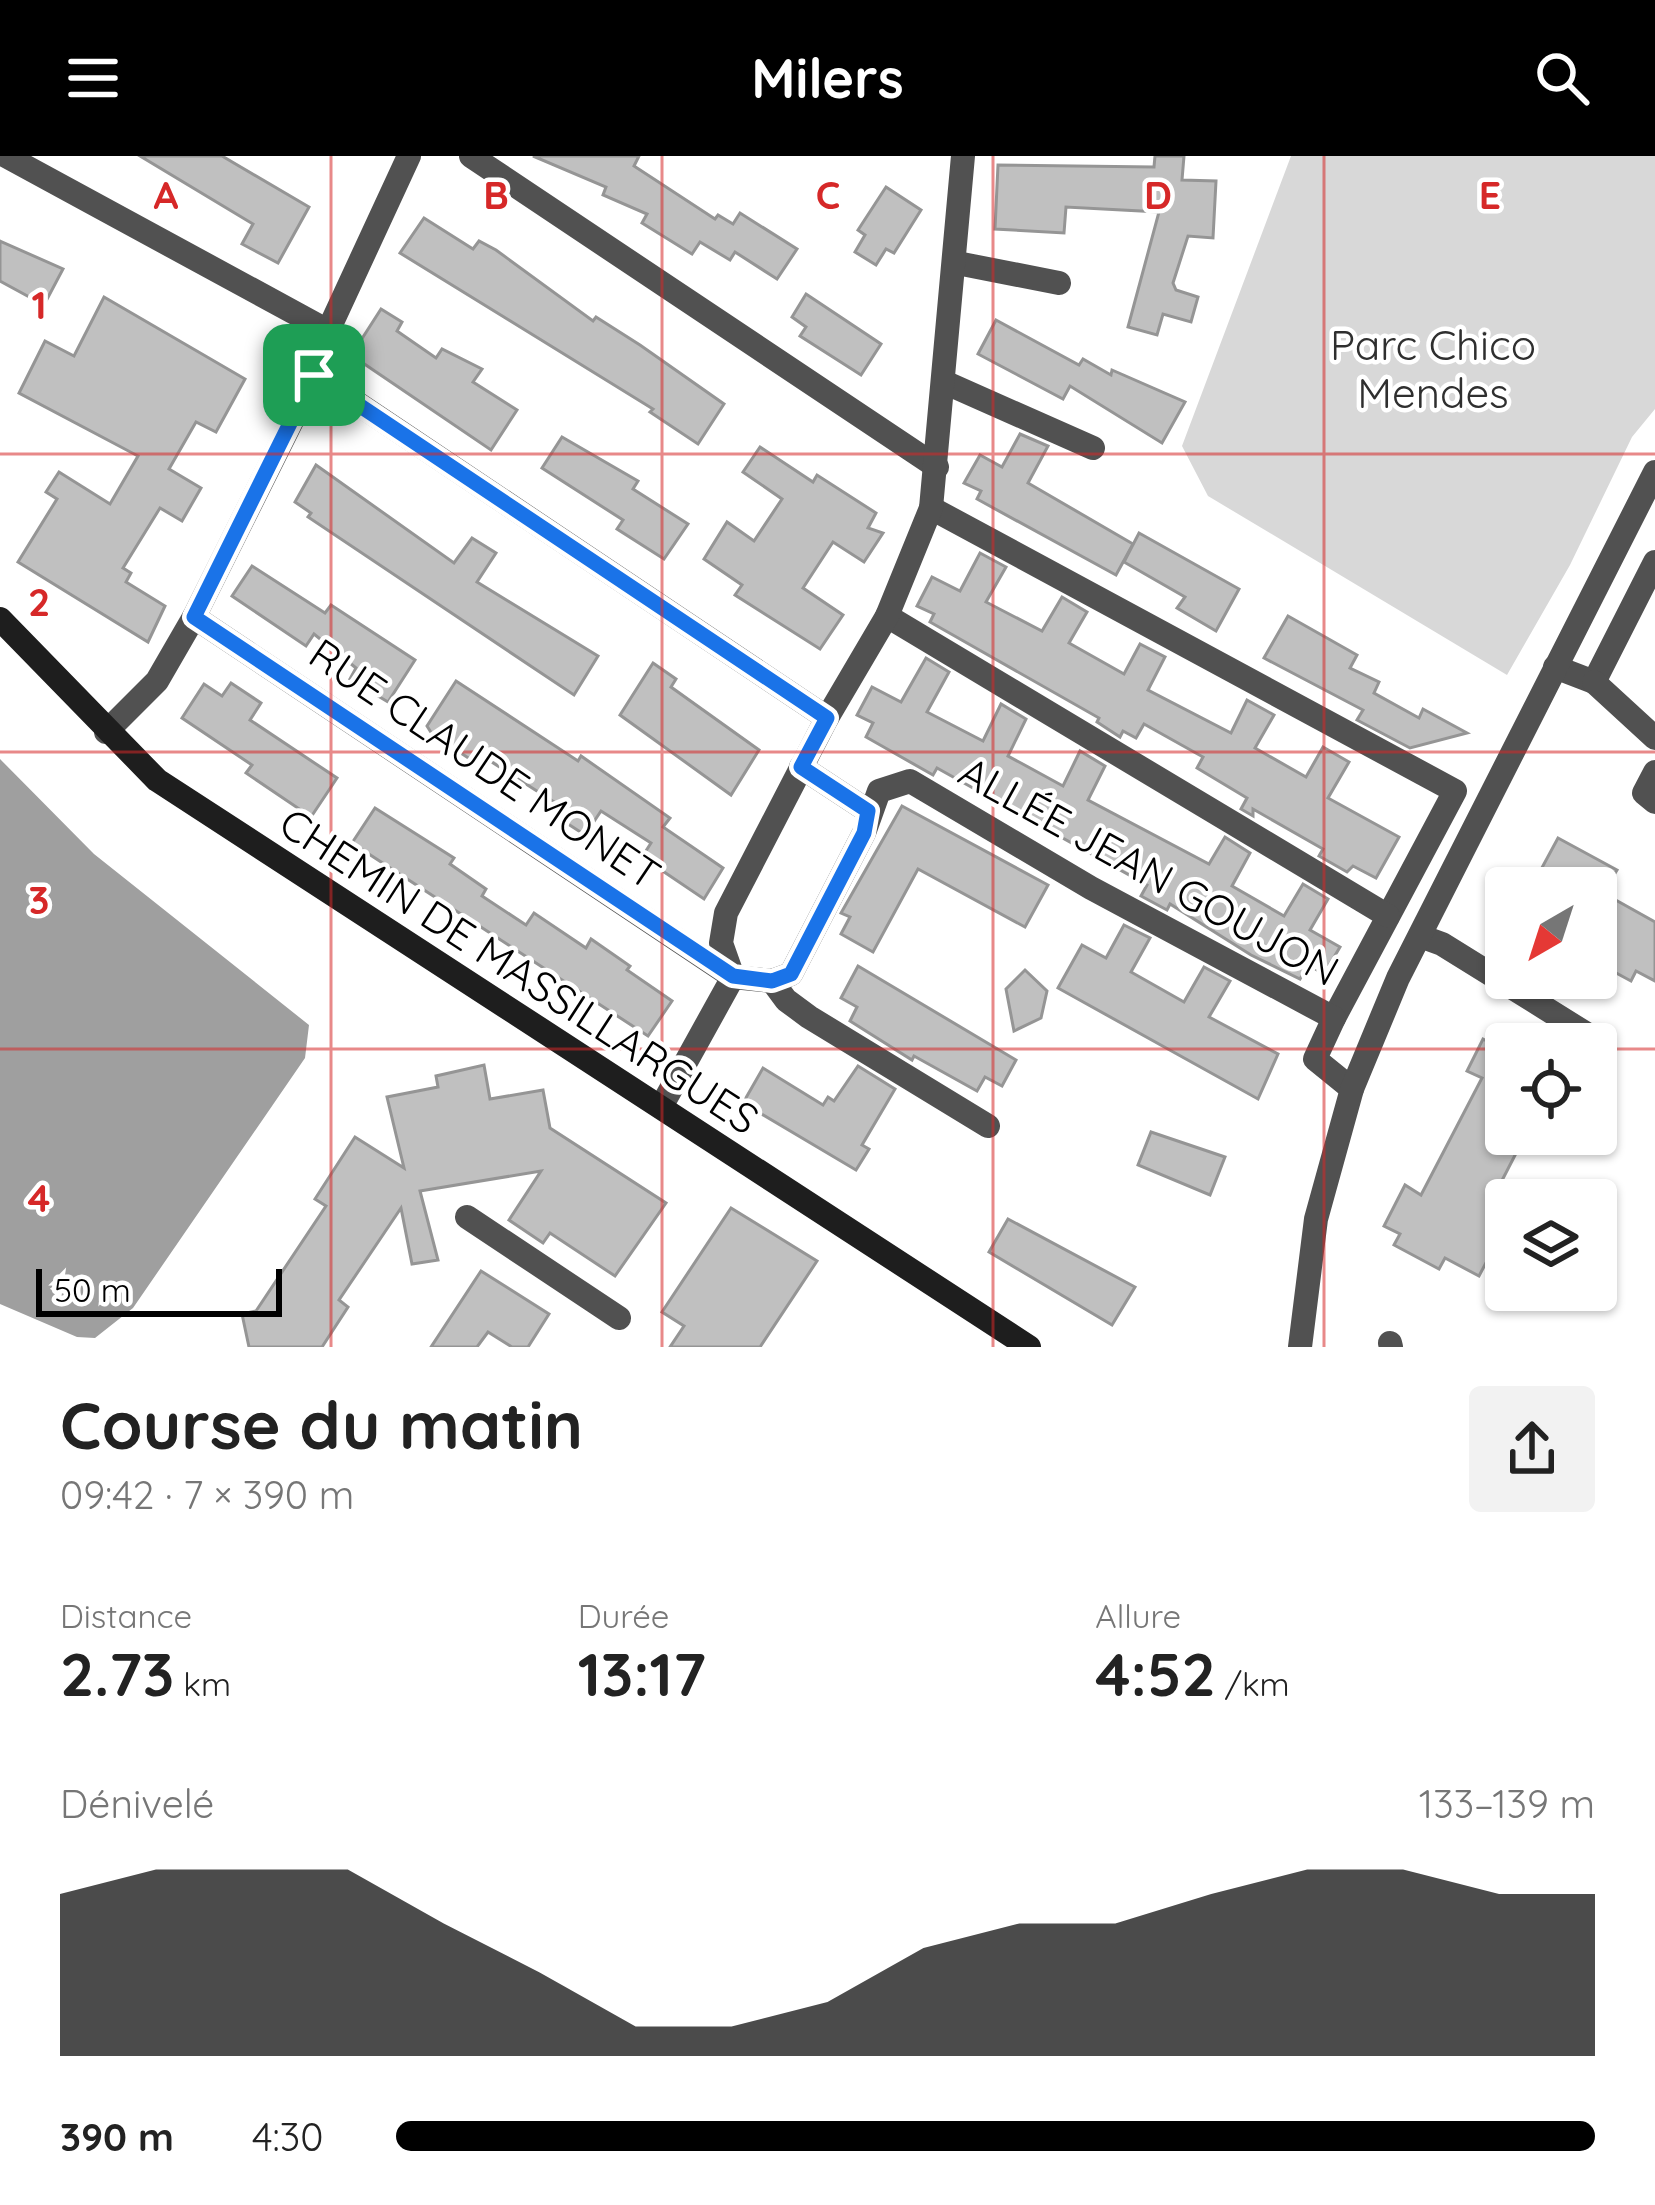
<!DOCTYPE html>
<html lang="fr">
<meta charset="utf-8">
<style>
body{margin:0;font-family:Quicksand,sans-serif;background:#f2f2f2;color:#222;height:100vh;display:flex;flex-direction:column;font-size:45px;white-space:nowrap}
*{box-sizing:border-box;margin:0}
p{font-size:39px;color:#767676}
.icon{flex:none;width:66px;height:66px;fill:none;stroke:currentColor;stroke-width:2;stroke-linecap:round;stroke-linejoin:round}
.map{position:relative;height:1191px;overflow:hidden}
.drawer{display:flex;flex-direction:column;background:#fff;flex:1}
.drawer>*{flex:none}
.needle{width:78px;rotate:219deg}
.fabs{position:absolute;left:1485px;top:711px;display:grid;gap:24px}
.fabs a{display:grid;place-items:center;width:132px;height:132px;border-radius:12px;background:#fff;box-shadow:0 3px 9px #0004;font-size:60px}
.scale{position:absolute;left:36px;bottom:30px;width:246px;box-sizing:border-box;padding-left:12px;border:6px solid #000;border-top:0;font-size:33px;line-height:42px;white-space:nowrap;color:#000;-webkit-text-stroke:9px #fff;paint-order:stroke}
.pin{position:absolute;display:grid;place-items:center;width:102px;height:102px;color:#fff;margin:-51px;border-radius:24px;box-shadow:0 6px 18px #0006}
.round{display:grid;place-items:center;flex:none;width:126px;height:126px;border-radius:12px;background:#f2f2f2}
.headline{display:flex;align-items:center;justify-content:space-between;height:204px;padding:0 60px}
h1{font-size:66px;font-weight:700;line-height:90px}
.stats{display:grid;grid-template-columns:repeat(3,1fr);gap:18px;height:204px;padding:12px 60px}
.stats div{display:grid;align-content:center}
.stats b{font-size:60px;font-weight:700}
.stats small{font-size:33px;font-weight:400}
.stats p{font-size:33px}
.chart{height:336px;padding:24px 60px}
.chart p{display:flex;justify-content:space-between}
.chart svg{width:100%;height:216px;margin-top:12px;fill:#000;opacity:.7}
ul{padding:0 60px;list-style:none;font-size:39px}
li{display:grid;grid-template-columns:192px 144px 1fr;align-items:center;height:90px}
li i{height:30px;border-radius:15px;background:#000}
header{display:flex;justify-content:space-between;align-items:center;height:156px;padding:0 60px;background:#000;color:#fff;font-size:54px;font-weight:700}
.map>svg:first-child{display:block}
</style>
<header><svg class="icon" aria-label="menu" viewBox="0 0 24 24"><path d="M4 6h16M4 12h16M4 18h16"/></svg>Milers<svg class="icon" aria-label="search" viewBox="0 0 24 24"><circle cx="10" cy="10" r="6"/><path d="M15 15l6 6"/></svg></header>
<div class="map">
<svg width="1655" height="1191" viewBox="0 0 1655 1191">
<rect width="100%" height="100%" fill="#fff"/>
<path fill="#d8d8d8" d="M1291,0H1655V253L1632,281L1570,409L1507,519L1208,340L1182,290Z"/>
<path fill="#9f9f9f" d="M0,603L94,698L309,869L305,902L133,1152L95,1182L77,1181L0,1148Z"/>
<g fill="#c0c0c0" stroke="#959595" stroke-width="3">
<path d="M140,0H222L309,51L278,107L242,88L253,68Z"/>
<path d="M533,0H639L634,10L715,63L718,59L733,68L740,57L797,93L777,123L735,96L730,104L700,86L692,98L642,67L647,58L603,39L606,31Z"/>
<path d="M1155,0H1184L1182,24L1216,25L1213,82L1188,80L1173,127L1176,134L1198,141L1191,166L1163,158L1157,179L1128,171L1159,56L1066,51L1064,77L995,73L998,9L1154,11Z"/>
<path d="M886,31L921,54L894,97L886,93L876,109L855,96L865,79L858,74Z"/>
<path d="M424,62L473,93L479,85L496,94L593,165L596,161L640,189L724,248L698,288L650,256L653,253L400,97Z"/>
<path d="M0,85L63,113L44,149L0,125Z"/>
<path d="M806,138L881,188L861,219L800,180L806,171L792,161Z"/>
<path d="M104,141L245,223L216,276L196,266L169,313L201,332L182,365L160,352L123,412L131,417L126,426L165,450L148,486L18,406L57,343L46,336L59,316L110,348L138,300L19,237L45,185L74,200Z"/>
<path d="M381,153L402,166L397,175L436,202L442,193L482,213L473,226L517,254L491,294L360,205L356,192Z"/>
<path d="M996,164L1079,209L1083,203L1111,219L1112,214L1185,246L1162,287L1070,230L1063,243L978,198Z"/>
<path d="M1020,278L1048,290L1028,327L1133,388L1116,419L977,343L981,335L964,327L980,299L1002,311Z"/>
<path d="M562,281L638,325L633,333L688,368L664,403L617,373L623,364L542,312Z"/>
<path d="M760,291L813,326L817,319L876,357L868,372L883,377L864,406L833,386L803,432L843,459L820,493L735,439L742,429L704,403L727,366L754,385L782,343L743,316Z"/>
<path d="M316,309L454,407L472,382L496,397L477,426L598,500L574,539L308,361L311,357L295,346Z"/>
<path d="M1139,377L1239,433L1216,475L1177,452L1185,441L1124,406Z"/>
<path d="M980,397L1006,411L986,446L1042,475L1062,441L1087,456L1069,487L1124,518L1140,488L1165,501L1148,534L1231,577L1247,544L1274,559L1255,592L1306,621L1323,591L1349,606L1328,642L1399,681L1376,722L1353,710L1347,716L1319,700L1323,693L1253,653V660L1241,653L1247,642L1197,612L1203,601L1144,568L1136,582L1123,575L1120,581L1097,566L1099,562L930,466L934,458L917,450L932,421L960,435Z"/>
<path d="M252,410L325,457L331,449L415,504L388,546L350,523L356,512L314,478L306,490L232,440Z"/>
<path d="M1288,460L1357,499L1350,512L1379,526L1374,537L1419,562L1423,553L1467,577L1410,592L1357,564L1363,554L1264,502Z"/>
<path d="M926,502L949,516L927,556L983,585L1001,548L1026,563L1008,600L1063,630L1080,595L1105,610L1088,644L1209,708L1225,681L1250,697L1232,730L1284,760L1303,728L1328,743L1310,774L1340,791L1324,818L1308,809L1300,823L1251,799L1170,748L1167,754L1141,740L1147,729L937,612L933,619L866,581L873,567L857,559L872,531L901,546Z"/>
<path d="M653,507L676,523L671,531L759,594L731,639L620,559Z"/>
<path d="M456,525L578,605L581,600L670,662L663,671L723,712L704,743L642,701L651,687L601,655L585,679L548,655L554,646L487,603L482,611L432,578L427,570Z"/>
<path d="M231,527L261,547L250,564L337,622L311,661L246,617L252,609L182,562L204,528L222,540Z"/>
<path d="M902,650L1048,729L1025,771L918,713L873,796L841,778L850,761L841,757Z"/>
<path d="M375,652L454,702L450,708L486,733L482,740L526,769L534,757L586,792L591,783L630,810L627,814L672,845L648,880L352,687Z"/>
<path d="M1558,682L1617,714L1606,732H1531Z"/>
<path d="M1596,733L1655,766V825L1636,815L1631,825L1596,806Z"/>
<path d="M1124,769L1150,782L1131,816L1184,846L1204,811L1230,825L1209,861L1278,898L1258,943L1058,832L1082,789L1106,802Z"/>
<path d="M858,810L1016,904L1002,930L985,921L977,935L914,900L912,904L850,865L857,851L841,842Z"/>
<path d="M1025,814L1047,835L1041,862L1014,875L1006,833Z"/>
<path d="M1506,876V978H1526L1495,1038L1506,1044V1069L1479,1120L1445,1102L1439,1113L1394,1089L1400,1078L1384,1070L1405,1029L1421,1039L1482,922L1467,915L1483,883L1498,891Z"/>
<path d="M484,909L490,943L543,934L550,972L666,1047L615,1120L550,1077L543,1087L509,1064L541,1015L420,1035L438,1104L412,1108L401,1052L339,1144L348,1151L322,1191H249L242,1158L256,1155L326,1050L315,1043L355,981L404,1012L387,941L438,931L436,920Z"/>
<path d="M858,910L895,933L862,989L869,993L856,1014L743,947L763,912L823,949L828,941L834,945Z"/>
<path d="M1151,976L1225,1001L1210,1039L1138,1009Z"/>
<path d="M731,1052L817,1105L760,1191H670L684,1170L662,1156Z"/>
<path d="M1008,1063L1135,1131L1112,1169L989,1096Z"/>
<path d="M481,1115L549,1158L528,1191H512L488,1176L477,1191H431Z"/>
</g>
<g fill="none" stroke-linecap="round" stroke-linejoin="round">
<g stroke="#515151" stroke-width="24">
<path d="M6,0L328,175"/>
<path d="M471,0L937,311"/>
<path d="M957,107L1059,127"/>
<path d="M315,219L827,562"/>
<path d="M944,226L1093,292"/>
<path d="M931,352L1455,635L1334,862"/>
<path d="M887,460L1388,760"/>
<path d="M194,461L733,821L772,825L791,818L864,677L879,635L910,625L1091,732L1334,862L1315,903L1352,933"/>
<path d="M1555,511L1594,526L1655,406"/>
<path d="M1594,526L1655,582"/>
<path d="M106,576L157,525L194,461L315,219L328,175L409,0"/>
<path d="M801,611L868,655"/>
<path d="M1655,616L1644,637L1655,646"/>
<path d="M1420,780L1442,788L1598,885"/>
<path d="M772,825L786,844L809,861L988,970"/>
<path d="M661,951L733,821L721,787L726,757L827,562L887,460L931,352L963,0"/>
<path d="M467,1061L619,1162"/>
<path d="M1390,1187L1391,1191"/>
<path d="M1300,1191L1316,1063L1352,933L1398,822L1655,316"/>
</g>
<path stroke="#1e1e1e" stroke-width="24" d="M0,463L157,624L1029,1191"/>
</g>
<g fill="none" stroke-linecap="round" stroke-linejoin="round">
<defs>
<path id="route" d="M314,219L827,562L801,611L868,655L864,677L791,818L772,825L733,820L194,461Z"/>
</defs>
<use href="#route" stroke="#fff" stroke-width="24"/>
<use href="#route" stroke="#1a73e8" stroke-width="15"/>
</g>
<path fill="none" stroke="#d62828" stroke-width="3" stroke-opacity="0.55" d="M331,0V1191M662,0V1191M993,0V1191M1324,0V1191M0,298H1655M0,596H1655M0,893H1506M1596,893H1655"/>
<g text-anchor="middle" stroke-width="9" stroke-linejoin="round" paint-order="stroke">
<g font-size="42" fill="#2f2f2f" stroke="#fff">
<text x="1433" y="204">Parc Chico<tspan x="1433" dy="48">Mendes</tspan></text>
</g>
<g font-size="42" fill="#000" stroke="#fff">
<text transform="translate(485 608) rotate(34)" y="15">RUE CLAUDE MONET</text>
<text transform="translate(1149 715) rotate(29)" y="15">ALLÉE JEAN GOUJON</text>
<text transform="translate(519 815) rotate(33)" y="15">CHEMIN DE MASSILLARGUES</text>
</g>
</g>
<g font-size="39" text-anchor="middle" font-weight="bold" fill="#d62828" stroke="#fff" stroke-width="9" stroke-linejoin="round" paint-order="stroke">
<text x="166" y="53">A</text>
<text x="496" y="53">B</text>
<text x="828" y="53">C</text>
<text x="1158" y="53">D</text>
<text x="1490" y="53">E</text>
<text x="39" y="163">1</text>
<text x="39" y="460">2</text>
<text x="39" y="758">3</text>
<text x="39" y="1056">4</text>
</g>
</svg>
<div class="fabs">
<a><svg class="needle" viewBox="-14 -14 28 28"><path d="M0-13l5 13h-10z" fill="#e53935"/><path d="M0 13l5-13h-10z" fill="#767676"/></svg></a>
<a><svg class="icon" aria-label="locate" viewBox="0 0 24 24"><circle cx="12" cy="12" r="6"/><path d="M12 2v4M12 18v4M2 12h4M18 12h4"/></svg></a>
<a><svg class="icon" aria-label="layers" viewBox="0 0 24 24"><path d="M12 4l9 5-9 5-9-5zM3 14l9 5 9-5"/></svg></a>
</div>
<div class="scale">50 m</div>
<div class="pin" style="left:314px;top:219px;background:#1e9e55"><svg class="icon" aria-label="arrive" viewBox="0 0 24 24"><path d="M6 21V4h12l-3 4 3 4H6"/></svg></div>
</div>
<section class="drawer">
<div class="headline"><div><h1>Course du matin</h1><p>09:42 · 7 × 390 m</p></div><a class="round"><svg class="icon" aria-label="share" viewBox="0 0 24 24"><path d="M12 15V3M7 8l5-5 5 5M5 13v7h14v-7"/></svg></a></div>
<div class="stats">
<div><p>Distance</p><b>2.73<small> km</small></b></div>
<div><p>Durée</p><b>13:17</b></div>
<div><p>Allure</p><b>4:52<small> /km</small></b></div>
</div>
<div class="chart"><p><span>Dénivelé</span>133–139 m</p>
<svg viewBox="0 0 160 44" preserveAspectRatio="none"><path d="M0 44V11L10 6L20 6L30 6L40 17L50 27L60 38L70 38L80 33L90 22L100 17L110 17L120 11L130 6L140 6L150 11L160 11V44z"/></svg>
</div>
<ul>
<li><b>390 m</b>4:30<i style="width:100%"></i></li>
</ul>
</section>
